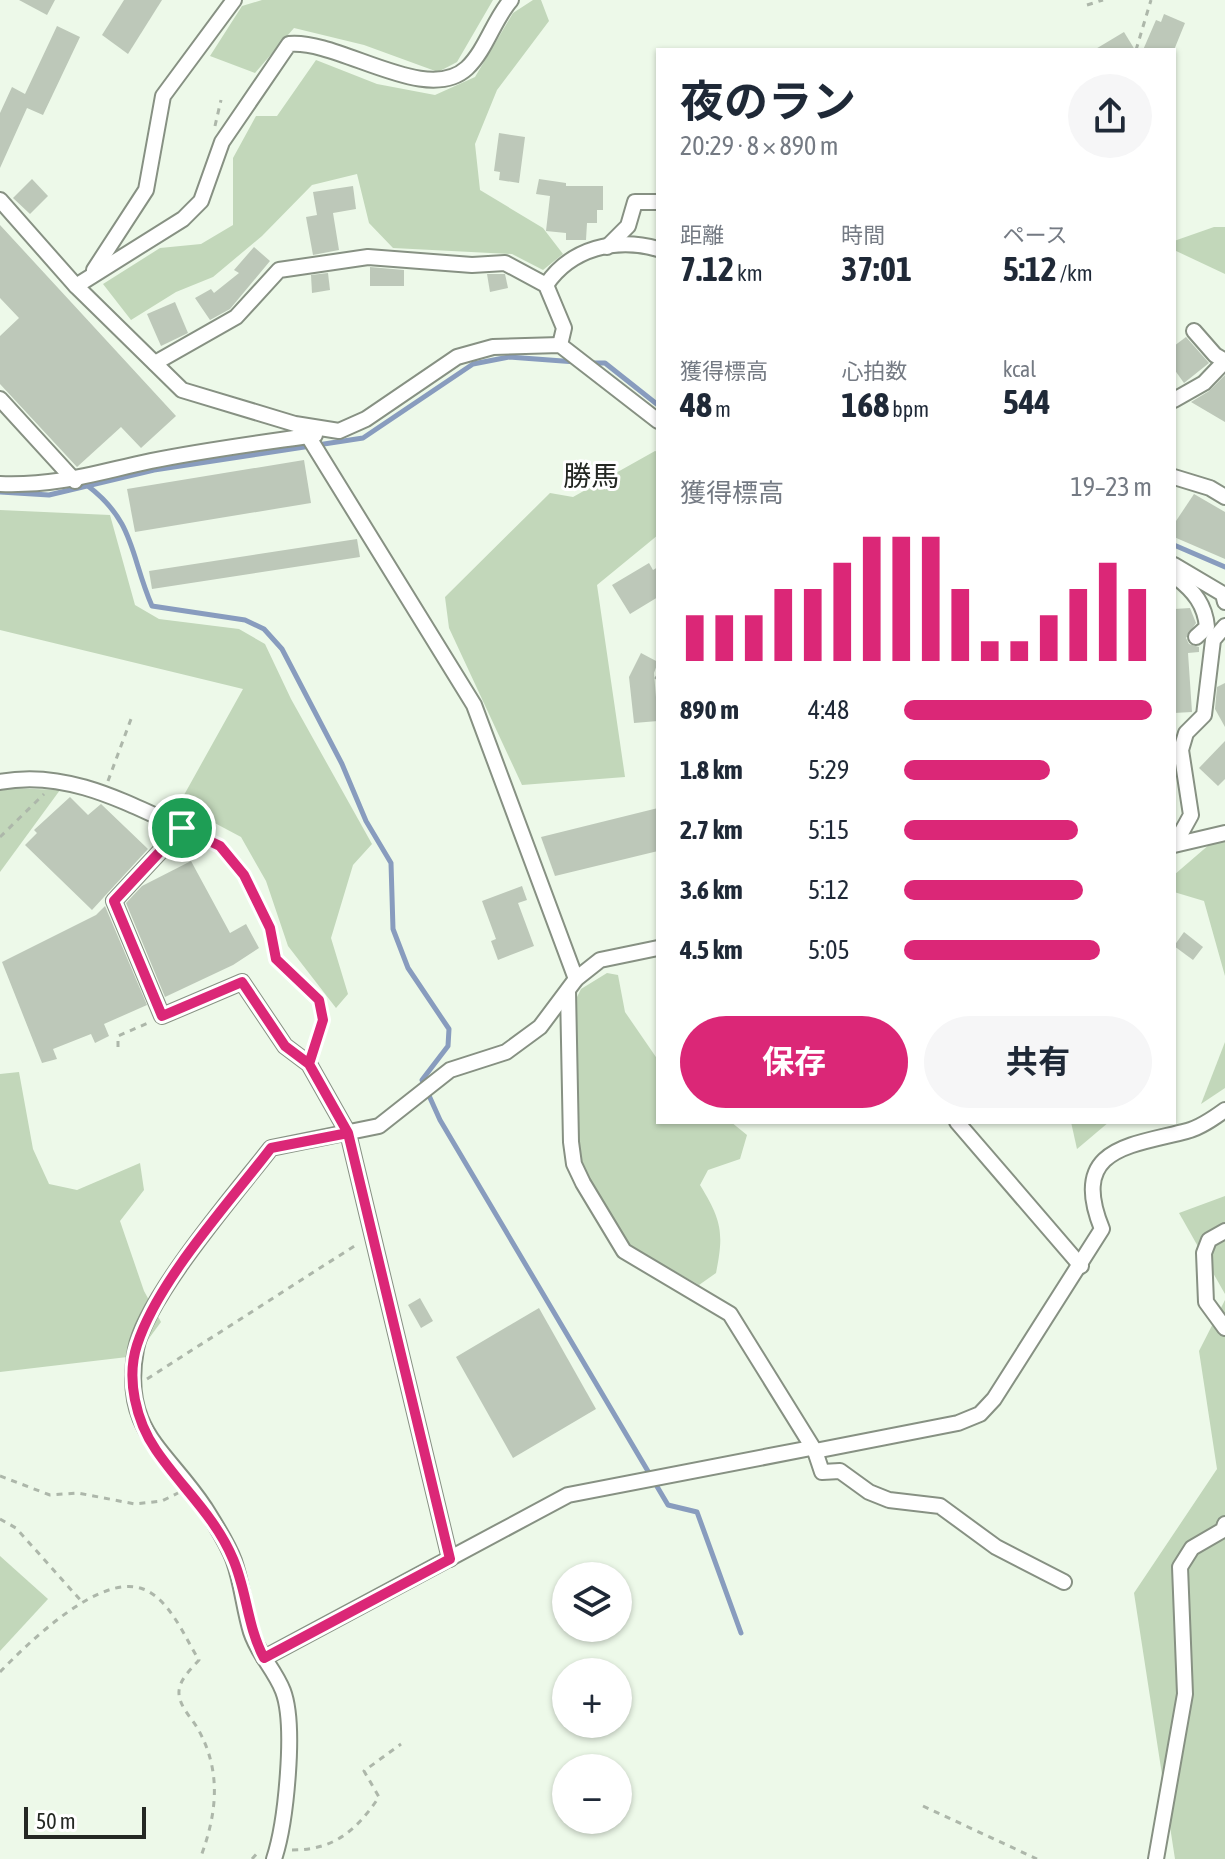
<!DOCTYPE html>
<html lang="ja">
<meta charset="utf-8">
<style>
body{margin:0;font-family:"Asap Condensed","Noto Sans JP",sans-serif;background:#f6f6f7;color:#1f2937;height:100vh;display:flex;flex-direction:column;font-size:30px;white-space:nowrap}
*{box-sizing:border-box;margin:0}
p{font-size:26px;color:#747a83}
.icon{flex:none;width:44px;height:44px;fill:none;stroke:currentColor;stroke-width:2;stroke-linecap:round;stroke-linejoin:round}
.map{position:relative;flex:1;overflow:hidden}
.panel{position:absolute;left:656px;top:48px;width:520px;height:1076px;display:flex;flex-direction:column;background:#fff;border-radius:0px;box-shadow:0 2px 6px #0004}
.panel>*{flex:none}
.buttons{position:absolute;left:552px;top:1562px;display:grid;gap:16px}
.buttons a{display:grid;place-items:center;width:80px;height:80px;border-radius:50%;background:#fff;box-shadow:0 2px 6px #0004;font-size:40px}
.scale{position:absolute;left:24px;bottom:20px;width:122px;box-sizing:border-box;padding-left:8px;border:4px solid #242823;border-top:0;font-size:22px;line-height:28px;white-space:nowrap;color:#242823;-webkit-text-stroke:6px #fff;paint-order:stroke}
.pin{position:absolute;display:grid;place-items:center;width:68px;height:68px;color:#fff;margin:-34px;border:4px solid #fff;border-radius:50%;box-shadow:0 2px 8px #0007}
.round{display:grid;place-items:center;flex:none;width:84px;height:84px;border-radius:42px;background:#f6f6f7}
.headline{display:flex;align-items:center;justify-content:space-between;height:136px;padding:0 24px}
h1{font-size:44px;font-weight:700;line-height:60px}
.metrics{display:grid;grid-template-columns:repeat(3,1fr);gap:12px;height:136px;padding:8px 24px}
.metrics div{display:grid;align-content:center}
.metrics b{font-size:34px;font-weight:700}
.metrics small{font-size:22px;font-weight:400}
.metrics p{font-size:22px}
.chart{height:224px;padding:16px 24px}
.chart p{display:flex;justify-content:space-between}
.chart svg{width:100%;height:144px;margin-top:8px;stroke:#db2777;stroke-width:6}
.action{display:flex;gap:16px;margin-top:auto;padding:16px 24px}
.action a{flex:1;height:92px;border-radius:48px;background:#db2777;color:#fff;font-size:32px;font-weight:700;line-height:92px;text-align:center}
.action a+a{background:#f6f6f7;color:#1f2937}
ul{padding:0 24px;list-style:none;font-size:26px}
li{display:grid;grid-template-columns:128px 96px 1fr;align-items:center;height:60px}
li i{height:20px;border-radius:10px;background:#db2777}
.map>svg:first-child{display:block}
</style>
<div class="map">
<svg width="1225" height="1859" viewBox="0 0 1225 1859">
<rect width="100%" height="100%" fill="#edf9e9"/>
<g fill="#c2d7ba">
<path d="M262,0H493L457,62L438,72L364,45L294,28L255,73L210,56L242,6Z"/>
<path d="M533,0H541L549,21L497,90L475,144L480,190L543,228L563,254L543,270L512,254L393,248L369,223L357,174L312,185L262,236L213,277L176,292L131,320L103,284L160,248L201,244L233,225V158L256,116H277L316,60L377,84L435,95L475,77L513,13Z"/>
<path d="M1214,227H1225V274L1174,250V241Z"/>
<path d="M655,451L658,452V535L597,585L625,777L522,785L449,628L445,597L550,493L573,497Z"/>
<path d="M0,510L110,515L135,605L159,619L239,629L265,644L291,699L372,844L353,865L331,938L348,994L336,1008L288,946L266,881L241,837L179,804L243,689L0,630Z"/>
<path d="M9,788L60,790L0,872V790Z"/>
<path d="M1225,831V976L1204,901L1174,892V875Z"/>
<path d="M607,973L618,975L625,1012L658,1060V1122H731L747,1135L740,1159L708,1170L700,1185C722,1221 724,1233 716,1273L699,1285L627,1244L584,1170L579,1152L575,1001L581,989Z"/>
<path d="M1225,1042V1088L1201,1104Z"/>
<path d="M19,1072L33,1149L49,1184L77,1190L140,1163L144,1190L120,1221L144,1291L161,1322L136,1356L0,1372V1074Z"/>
<path d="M1071,1122H1109L1077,1149Z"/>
<path d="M1225,1196V1294L1179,1213Z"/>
<path d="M1225,1300V1859H1175L1134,1593L1217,1469L1199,1351Z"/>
<path d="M0,1556L48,1599L0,1651Z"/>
</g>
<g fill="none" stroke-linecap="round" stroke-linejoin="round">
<g stroke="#889cbe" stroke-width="5">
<path d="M590,363H605L658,405"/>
<path d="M88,486C135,522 130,555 152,606L245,620L264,629L282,649L342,764L366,821L391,863L393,929L408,968L449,1029L448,1046L422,1080L440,1120L668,1505L697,1512L741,1633"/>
<path d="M0,492L49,495L154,470L363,438L473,364L509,357L576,362"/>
<path d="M1174,545L1225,567"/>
</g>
</g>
<g fill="#bdc8b9">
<path d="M19,0H55L47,15Z"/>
<path d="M124,0H162L128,54L102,35Z"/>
<path d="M1164,14L1185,23L1174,50H1143L1156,20L1161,22Z"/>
<path d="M57,26L80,37L43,115L27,108L0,168V113L12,87L25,94Z"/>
<path d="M1124,32L1135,50H1094Z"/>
<path d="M499,133L525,137L519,183L499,180L500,172L494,171Z"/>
<path d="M32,179L48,196L30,214L13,198Z"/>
<path d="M539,179L566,183V186H603V210H597V223H587L586,240H566V233L546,231L550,196L536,194Z"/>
<path d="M353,186L356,209L333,213L339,250L313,255L306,217L317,215L313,192Z"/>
<path d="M0,225L176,416L141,448L121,427L77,467L0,384V336L19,318L0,298Z"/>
<path d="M254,247L270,261L230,309L210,320L195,298L211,289L214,293L239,273L234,270Z"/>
<path d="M370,267L404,270V286H370Z"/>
<path d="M328,273L330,290L312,293L311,275Z"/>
<path d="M487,274H505L508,288L490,292Z"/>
<path d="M175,302L188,333L161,346L147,314Z"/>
<path d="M1186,337L1209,363L1184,383L1174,369V346Z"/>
<path d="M1225,375V422L1191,402L1209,391Z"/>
<path d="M304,460L311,503L135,532L127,489Z"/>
<path d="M1194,494L1225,512V559L1174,537V524Z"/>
<path d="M357,539L360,557L152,589L149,571Z"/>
<path d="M649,563L653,570L658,567V597L630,614L612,585Z"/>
<path d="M1190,608L1196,623L1186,638L1189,644L1199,647V652L1188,653L1192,712L1174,713V609Z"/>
<path d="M641,653L658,662L654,673L658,721L634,723L629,677Z"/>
<path d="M1225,683V727L1215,709L1217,687Z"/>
<path d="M1225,741V779L1218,786L1199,768Z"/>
<path d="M70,797L88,815L101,804L148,849L92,910L25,845L37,833L34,830Z"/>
<path d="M658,808V851L555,876L541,837Z"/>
<path d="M191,861L230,933L246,924L259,948L233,965L165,997L126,903L142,886Z"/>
<path d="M522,886L527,900L518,903L534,946L498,960L491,941L496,939L482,901Z"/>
<path d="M105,906L147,1005L104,1024L109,1036L95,1043L91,1034L53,1049L57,1059L42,1063L2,962L96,915Z"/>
<path d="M1184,932L1203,947L1193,960L1174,946Z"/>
<path d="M420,1298L433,1321L421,1328L408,1305Z"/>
<path d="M539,1308L596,1409L513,1458L456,1357Z"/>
</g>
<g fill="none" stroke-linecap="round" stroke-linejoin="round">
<defs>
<g id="minor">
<path d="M0,200L76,286L182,390L295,424L339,431L366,419L457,357L493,347L560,345L658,421"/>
<path d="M607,247L628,226L635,202H658"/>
<path d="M94,270L146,190L163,96L234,0"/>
<path d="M546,285C571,248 616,237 658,249"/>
<path d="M76,286L183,219L201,201L222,142L289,44C339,39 426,106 467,68C486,50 494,19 511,0"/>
<path d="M1194,331L1215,355L1225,361"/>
<path d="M155,363L236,317L279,270L368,257L472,265L505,263L546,285L564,328L560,345"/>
<path d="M0,399L75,481"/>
<path d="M1174,400L1204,383L1225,361"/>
<path d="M308,436L474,705L576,979"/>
<path d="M1174,477L1210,488L1225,497"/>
<path d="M0,484C59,486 95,473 151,461C205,450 260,443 315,435"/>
<path d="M1174,565L1223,594L1225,602"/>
<path d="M1178,568L1177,578C1194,591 1205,605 1207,627L1196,637"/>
<path d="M0,782C65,769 125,802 182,828L114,901L162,1016L242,982L285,1046L309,1064L348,1133L450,1559"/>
<path d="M1175,844L1191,815L1181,750L1186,733L1204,715L1213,640L1225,626"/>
<path d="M1174,845L1225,833"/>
<path d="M568,991L571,1142L574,1164L583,1183L624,1251L730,1314L815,1451L822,1472L840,1471L869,1492L889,1500L940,1506L996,1547L1064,1582"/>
<path d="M957,1122L1081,1266"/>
<path d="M1225,1231L1209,1240L1204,1253L1206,1302L1225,1328"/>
<path d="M815,1451L958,1423L980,1414L994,1399L1102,1229C1069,1148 1129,1146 1187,1131C1200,1128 1214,1118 1225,1110"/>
<path d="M264,1658L568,1495L811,1448"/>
<path d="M274,1859C286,1823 296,1725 283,1691C275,1670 258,1654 251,1632C244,1609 242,1584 234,1561C228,1544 215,1524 205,1508C166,1449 121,1431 136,1349C146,1297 236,1193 271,1148L379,1126L450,1070L506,1052L540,1027L576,979L600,960L658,948"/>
<path d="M1156,1859L1185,1694L1180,1567L1192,1548L1223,1530L1225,1524"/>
</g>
</defs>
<use href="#minor" stroke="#879183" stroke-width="18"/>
<g stroke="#adb7aa" stroke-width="3" stroke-dasharray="6 6" stroke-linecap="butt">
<path d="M1087,5L1103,0"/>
<path d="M1136,50L1151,0"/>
<path d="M215,126L221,100"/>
<path d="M655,677L658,679"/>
<path d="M108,781L131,719"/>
<path d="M194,832L220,846L244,875L270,928L276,959L319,1000L323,1020L313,1049"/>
<path d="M0,837L44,794"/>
<path d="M118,1047V1036L148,1023"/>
<path d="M147,1379L359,1243"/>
<path d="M0,1476L50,1495L78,1493L135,1504L162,1501L178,1493"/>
<path d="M0,1519L16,1528L83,1603"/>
<path d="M0,1672C27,1644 100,1572 143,1589C170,1599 185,1638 199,1660C191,1669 180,1679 179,1691C178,1705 191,1717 198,1729C222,1772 217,1814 200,1859"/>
<path d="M923,1806L1037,1859"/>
<path d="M292,1850C334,1850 356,1831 379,1797L364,1771L401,1744"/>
<path d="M252,1859L260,1850"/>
</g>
<use href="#minor" stroke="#fff" stroke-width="14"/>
</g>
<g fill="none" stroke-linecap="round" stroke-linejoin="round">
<defs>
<path id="route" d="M182,828L220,846L244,875L270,928L276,959L319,1000L323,1020L309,1064L348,1133L271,1148C229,1203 158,1280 137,1345C126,1379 136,1421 156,1450C181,1487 215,1516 233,1559C247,1591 247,1626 264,1658L450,1559L348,1133L309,1064L285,1046L242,982L162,1016L114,901L182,828"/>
</defs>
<use href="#route" stroke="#fff" stroke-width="16"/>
<use href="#route" stroke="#db2777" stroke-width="10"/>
</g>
<g text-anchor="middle" stroke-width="6" stroke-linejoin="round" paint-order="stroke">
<g font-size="28" fill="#242823" stroke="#fff">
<text x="591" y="486">勝馬</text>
</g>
</g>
</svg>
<div class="buttons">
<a><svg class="icon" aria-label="layers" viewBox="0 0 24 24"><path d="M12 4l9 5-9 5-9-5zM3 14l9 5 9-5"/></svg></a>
<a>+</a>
<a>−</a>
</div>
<div class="scale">50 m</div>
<div class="pin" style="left:182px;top:828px;background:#1e9e55"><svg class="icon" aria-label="arrive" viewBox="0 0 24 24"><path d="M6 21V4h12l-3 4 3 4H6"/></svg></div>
<section class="panel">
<div class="headline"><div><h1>夜のラン</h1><p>20:29 · 8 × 890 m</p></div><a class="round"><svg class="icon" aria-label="share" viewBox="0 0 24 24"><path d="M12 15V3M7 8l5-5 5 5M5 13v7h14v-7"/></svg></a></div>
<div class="metrics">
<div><p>距離</p><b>7.12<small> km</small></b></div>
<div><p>時間</p><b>37:01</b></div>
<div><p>ペース</p><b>5:12<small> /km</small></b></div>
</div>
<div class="metrics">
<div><p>獲得標高</p><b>48<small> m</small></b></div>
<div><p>心拍数</p><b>168<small> bpm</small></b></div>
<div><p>kcal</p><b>544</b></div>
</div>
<div class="chart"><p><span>獲得標高</span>19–23 m</p>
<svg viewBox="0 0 160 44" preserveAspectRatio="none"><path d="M5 44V30M15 44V30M25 44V30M35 44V22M45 44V22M55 44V14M65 44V6M75 44V6M85 44V6M95 44V22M105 44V38M115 44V38M125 44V30M135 44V22M145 44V14M155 44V22"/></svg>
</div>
<ul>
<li><b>890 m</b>4:48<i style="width:100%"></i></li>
<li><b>1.8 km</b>5:29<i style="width:59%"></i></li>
<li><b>2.7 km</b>5:15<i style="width:70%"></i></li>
<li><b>3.6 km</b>5:12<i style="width:72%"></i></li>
<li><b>4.5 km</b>5:05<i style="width:79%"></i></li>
</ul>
<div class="action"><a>保存</a><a>共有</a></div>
</section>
</div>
